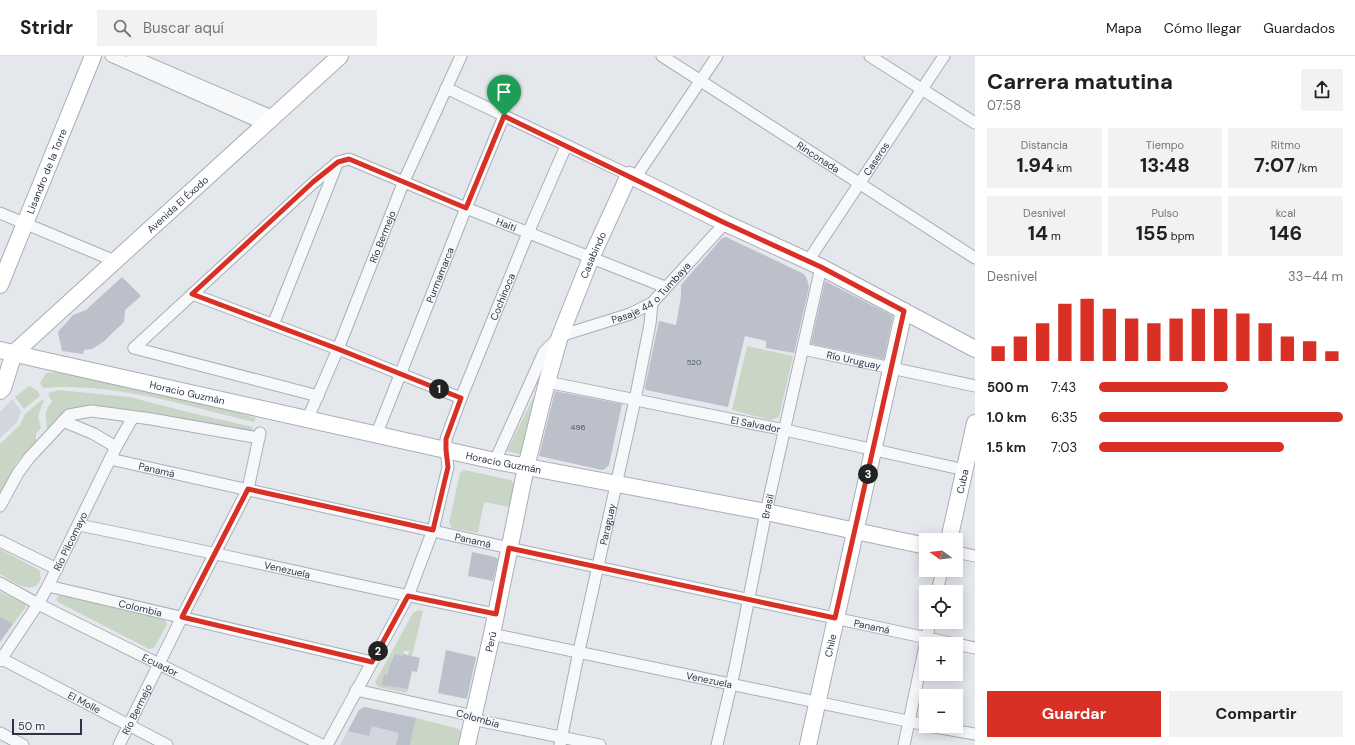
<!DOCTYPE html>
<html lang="es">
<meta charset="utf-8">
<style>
body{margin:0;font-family:"DM Sans",sans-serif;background:#f2f2f2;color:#202124;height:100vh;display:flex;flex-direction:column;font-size:15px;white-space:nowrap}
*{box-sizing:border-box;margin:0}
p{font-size:13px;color:#757577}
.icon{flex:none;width:22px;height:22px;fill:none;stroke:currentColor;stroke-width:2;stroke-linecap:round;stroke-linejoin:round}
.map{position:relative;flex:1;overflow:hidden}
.panel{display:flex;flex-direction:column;background:#fff;width:380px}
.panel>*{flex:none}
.needle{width:26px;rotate:285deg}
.tools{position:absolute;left:919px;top:477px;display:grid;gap:8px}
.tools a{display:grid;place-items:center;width:44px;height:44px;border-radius:0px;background:#fff;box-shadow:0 2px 10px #0003;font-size:20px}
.scale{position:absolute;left:12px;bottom:10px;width:70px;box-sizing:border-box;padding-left:4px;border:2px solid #2b3445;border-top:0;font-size:11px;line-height:14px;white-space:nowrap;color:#2b3445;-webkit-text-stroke:3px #f4f6f9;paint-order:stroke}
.pin{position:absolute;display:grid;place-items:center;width:34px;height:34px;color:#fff;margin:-41px -17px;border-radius:50% 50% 50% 0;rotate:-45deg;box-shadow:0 0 4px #0007}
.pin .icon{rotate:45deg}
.km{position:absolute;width:20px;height:20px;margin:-10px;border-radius:50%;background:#222;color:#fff;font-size:11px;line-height:20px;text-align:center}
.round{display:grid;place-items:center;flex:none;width:42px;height:42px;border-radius:0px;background:#f2f2f2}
.overview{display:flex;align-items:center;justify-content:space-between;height:68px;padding:0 12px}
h1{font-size:22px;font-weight:700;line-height:30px}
.figures{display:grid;grid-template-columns:repeat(3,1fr);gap:6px;height:68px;padding:4px 12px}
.figures div{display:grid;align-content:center;border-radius:0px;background:#f2f2f2;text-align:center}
.figures b{font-size:20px;font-weight:700}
.figures small{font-size:11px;font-weight:400}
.figures p{font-size:11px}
.chart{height:112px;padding:8px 12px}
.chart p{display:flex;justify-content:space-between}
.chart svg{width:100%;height:72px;margin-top:4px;stroke:#d93025;stroke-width:6}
.primary-button{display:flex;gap:8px;margin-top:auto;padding:8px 12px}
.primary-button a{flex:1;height:46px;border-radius:0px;background:#d93025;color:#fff;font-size:16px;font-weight:700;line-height:46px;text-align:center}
.primary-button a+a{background:#f2f2f2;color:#202124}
ul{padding:0 12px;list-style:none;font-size:13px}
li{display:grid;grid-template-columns:64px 48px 1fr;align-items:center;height:30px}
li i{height:10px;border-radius:5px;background:#d93025}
header{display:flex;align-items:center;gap:24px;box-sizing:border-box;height:56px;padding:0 20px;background:#fff;border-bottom:1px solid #e0e0e0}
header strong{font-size:19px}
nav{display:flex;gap:22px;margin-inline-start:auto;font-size:14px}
.search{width:280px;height:36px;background:#f2f2f2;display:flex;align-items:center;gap:10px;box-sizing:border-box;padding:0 14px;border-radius:0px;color:#757577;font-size:15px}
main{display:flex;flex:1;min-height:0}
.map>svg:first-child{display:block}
</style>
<header>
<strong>Stridr</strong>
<div class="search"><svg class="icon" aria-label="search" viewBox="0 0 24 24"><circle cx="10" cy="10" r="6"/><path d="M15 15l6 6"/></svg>Buscar aquí</div>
<nav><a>Mapa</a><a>Cómo llegar</a><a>Guardados</a></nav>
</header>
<main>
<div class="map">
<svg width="975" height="689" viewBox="0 0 975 689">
<rect width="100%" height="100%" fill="#e4e7ec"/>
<g fill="#d2d6de">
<path d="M12,343L21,355L17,366L0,382V356Z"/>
<path d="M364,651L416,662L410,689H340L359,654Z"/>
</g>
<g fill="#c9d6c5">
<path d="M747,290L793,300L779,361L771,364L732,354Z"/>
<path d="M55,316L166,338L256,362L254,366C185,350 114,326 43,332L40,327L46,317Z"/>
<path d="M29,330L38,335L40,340L24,353L15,341Z"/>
<path d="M539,330L522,399L507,395Z"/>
<path d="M59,334L129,341L196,358L253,371L251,376L94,352L42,381L41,379L47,374C47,362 42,356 52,346L48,337Z"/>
<path d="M43,343L44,346C40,350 41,355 38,360L41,372L36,378V387L16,407L0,438V388L20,369L25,358Z"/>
<path d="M464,414L511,424L514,428L509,451L484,446L478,477L452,472L449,467L460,417Z"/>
<path d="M0,493L39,514L41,523C33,542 11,524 0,518Z"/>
<path d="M0,536L25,548L26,551L13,568L0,561Z"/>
<path d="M61,539L165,564L167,568L154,592L149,593L58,546L56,543L58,540Z"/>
<path d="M418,554L423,555L412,600L408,601L409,595H404L403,600L393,598L391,608L398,610L396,620L384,618L381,629L408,633L407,637L378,631L375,626L413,557Z"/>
<path d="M416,662L459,673L461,677L458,689H410Z"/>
</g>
<g fill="#bbc0ca">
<path d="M726,181L804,218L807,223L809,231L794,297L766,292V285L745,280L728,351L646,334L645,331L659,265L676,269L681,240V229L722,182Z"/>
<path d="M122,221L141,240L125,254L124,266L103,286L92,293L84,294L83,298L62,295L58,276L73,259L86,254Z"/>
<path d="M825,225L893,260L884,303L811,288Z"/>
<path d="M555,335L622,348L609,409L605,413L602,414L539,400Z"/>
<path d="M472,496L495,501L498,503L493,525L468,520Z"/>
<path d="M0,561L13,568L0,586Z"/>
<path d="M446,594L476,601L467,643L438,637Z"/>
<path d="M394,598L403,600V598L420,602L417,616L412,615L408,633L381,629L384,618L387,619Z"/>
<path d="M364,651L416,662L410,689H396L399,677L372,670L369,680L348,675L359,654Z"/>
</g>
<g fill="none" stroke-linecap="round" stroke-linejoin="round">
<defs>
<g id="street">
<path d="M111,0L266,69"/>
<path d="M132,0L274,61"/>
<path id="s1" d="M662,0L975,202"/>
<path d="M870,0L975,67"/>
<path d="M446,32L629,119"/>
<path d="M635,122L717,0"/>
<path d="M0,157L115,205"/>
<path id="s2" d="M808,205L944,0"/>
<path d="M192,238L338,293L461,342"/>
<path d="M273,269L337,108"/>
<path id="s3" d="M134,292L313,127L338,106L349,103L466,152L665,231"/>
<path d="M134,292L318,340"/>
<path id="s4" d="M803,293L975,330"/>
<path id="s5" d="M547,326L785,374L965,414"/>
<path id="s6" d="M308,362L338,293L404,125L461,0"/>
<path d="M63,365L94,378L116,391"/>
<path id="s7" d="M377,377L466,152L504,60"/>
<path id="s8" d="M110,403L509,492L955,588"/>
<path id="s9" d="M495,405L544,296L560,280L630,258L652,247L725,167"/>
<path d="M0,450L18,417L29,402L69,359L91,355L107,357L151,363L259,382"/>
<path id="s10" d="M79,469C218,497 357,530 496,558"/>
<path d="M0,485L57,513"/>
<path d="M956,496L975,500"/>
<path id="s11" d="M0,527L38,548L322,689"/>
<path id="s12" d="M48,530L372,606"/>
<path d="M937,536L942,514"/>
<path id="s13" d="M492,578L926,669"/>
<path d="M956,588L975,592"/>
<path id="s14" d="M2,603L167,689"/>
<path id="s15" d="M0,605L38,548L48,530L116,391L133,361"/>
<path d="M356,634L474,660L481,665L600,689"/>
<path d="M929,670L975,678"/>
<path d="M0,677L23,689"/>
<path id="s16" d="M119,689L182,561L248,433L260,377"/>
<path id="s17" d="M327,689L408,540L433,474L448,411L446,394V383L461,342L528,177L566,90"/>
<path id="s18" d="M560,689L579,595L635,344L650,268L652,247"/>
<path id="s19" d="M717,689L735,612L766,456L821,211"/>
<path d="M904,689L930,566"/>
</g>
<g id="secondary">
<path id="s20" d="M0,229L93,0"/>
<path id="s21" d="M0,294L38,303L495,405L766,456L926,490"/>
<path id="s22" d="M14,297L340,0"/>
<path d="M0,335L3,332L14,297"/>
<path id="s23" d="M949,484L975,367"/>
<path id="s24" d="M467,689L492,578L526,411L547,326L560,280L591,202L629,119L725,167L821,211L975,293"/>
<path id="s25" d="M808,689L904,255"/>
</g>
</defs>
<use href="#street" stroke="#a9aeb7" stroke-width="13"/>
<use href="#secondary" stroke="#a9aeb7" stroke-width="18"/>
<use href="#street" stroke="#f7f8fa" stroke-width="11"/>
<use href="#secondary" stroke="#fff" stroke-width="16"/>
</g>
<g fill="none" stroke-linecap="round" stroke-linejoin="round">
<defs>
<path id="route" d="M504,60L725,167L821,211L904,255L835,562L509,492L496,558L408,540L372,606L182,561L248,433L433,474L448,411L446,394V383L461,342L338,293L192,238L313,126L338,106L349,103L466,152Z"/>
</defs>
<use href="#route" stroke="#fff" stroke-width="8"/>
<use href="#route" stroke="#d93025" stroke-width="5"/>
</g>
<g text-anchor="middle" stroke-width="3.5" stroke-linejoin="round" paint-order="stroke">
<g font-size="8" fill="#4f5766">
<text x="694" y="309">520</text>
<text x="578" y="374">496</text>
</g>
<g font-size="10" fill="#2b3445" stroke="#f4f6f9">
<text dy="4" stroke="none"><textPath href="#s1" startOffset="186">Rinconada</textPath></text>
<text dy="4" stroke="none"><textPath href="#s2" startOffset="123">Caseros</textPath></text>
<text dy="4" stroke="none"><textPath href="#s20" startOffset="123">Lisandro de la Torre</textPath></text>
<text dy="4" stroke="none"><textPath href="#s22" startOffset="221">Avenida El Éxodo</textPath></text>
<text dy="4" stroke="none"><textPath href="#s3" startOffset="458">Haiti</textPath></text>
<text dy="4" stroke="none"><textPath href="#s6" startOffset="196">Río Bermejo</textPath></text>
<text dy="4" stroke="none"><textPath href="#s24" startOffset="507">Casabindo</textPath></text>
<text dy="4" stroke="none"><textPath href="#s7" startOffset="170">Purmamarca</textPath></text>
<text dy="4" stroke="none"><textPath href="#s9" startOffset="245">Pasaje 44 o Tumbaya</textPath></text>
<text dy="4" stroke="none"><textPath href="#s17" startOffset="486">Cochinoca</textPath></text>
<text dy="4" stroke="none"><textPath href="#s4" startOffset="52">Río Uruguay</textPath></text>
<text dy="4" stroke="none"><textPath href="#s21" startOffset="192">Horacio Guzmán</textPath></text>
<text dy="4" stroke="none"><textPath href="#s5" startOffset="213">El Salvador</textPath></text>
<text dy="4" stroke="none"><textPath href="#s21" startOffset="516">Horacio Guzmán</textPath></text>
<text dy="4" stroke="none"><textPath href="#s8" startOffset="48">Panamá</textPath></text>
<text dy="4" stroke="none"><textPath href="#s23" startOffset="60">Cuba</textPath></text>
<text dy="4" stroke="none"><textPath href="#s19" startOffset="244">Brasil</textPath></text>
<text dy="4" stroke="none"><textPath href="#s18" startOffset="226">Paraguay</textPath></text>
<text dy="4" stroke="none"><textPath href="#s8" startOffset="372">Panamá</textPath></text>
<text dy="4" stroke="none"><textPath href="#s15" startOffset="139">Río Pilcomayo</textPath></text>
<text dy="4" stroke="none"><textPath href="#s10" startOffset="213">Venezuela</textPath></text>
<text dy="4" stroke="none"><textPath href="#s12" startOffset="95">Colombia</textPath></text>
<text dy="4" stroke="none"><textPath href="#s8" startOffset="780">Panamá</textPath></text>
<text dy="4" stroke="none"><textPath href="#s24" startOffset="106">Perú</textPath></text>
<text dy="4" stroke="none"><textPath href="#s25" startOffset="102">Chile</textPath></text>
<text dy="4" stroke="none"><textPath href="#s11" startOffset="180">Ecuador</textPath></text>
<text dy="4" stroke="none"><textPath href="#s13" startOffset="222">Venezuela</textPath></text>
<text dy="4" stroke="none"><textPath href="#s14" startOffset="93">El Molle</textPath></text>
<text dy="4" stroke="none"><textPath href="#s16" startOffset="40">Río Bermejo</textPath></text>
<text transform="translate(478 662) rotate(16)" y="4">Colombia</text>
</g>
</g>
</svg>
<div class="tools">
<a><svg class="needle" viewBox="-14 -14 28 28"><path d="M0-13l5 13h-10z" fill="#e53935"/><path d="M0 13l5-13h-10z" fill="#757577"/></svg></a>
<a><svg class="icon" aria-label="locate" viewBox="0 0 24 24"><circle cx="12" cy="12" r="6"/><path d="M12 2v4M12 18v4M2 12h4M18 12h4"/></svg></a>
<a>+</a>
<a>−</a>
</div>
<div class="scale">50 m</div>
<div class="pin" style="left:504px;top:60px;background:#1e9e55"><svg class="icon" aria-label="arrive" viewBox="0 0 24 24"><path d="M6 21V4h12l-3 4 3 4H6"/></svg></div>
<b class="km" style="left:439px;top:333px">1</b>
<b class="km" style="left:378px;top:595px">2</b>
<b class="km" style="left:868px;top:418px">3</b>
</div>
<section class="panel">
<div class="overview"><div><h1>Carrera matutina</h1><p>07:58</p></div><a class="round"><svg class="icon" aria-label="share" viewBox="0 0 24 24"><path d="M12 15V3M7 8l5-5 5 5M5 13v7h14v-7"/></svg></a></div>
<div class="figures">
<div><p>Distancia</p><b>1.94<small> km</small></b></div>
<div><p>Tiempo</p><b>13:48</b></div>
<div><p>Ritmo</p><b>7:07<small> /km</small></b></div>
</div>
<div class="figures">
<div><p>Desnivel</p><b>14<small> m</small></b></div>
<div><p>Pulso</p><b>155<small> bpm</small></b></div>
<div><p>kcal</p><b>146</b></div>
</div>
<div class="chart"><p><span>Desnivel</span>33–44 m</p>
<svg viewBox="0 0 160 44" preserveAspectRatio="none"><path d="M5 44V35M15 44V29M25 44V21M35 44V9M45 44V6M55 44V12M65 44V18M75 44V21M85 44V18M95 44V12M105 44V12M115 44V15M125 44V21M135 44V29M145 44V32M155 44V38"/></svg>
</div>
<ul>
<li><b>500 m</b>7:43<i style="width:53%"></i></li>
<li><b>1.0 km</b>6:35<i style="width:100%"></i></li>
<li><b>1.5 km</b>7:03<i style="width:76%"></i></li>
</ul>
<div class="primary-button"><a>Guardar</a><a>Compartir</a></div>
</section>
</main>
